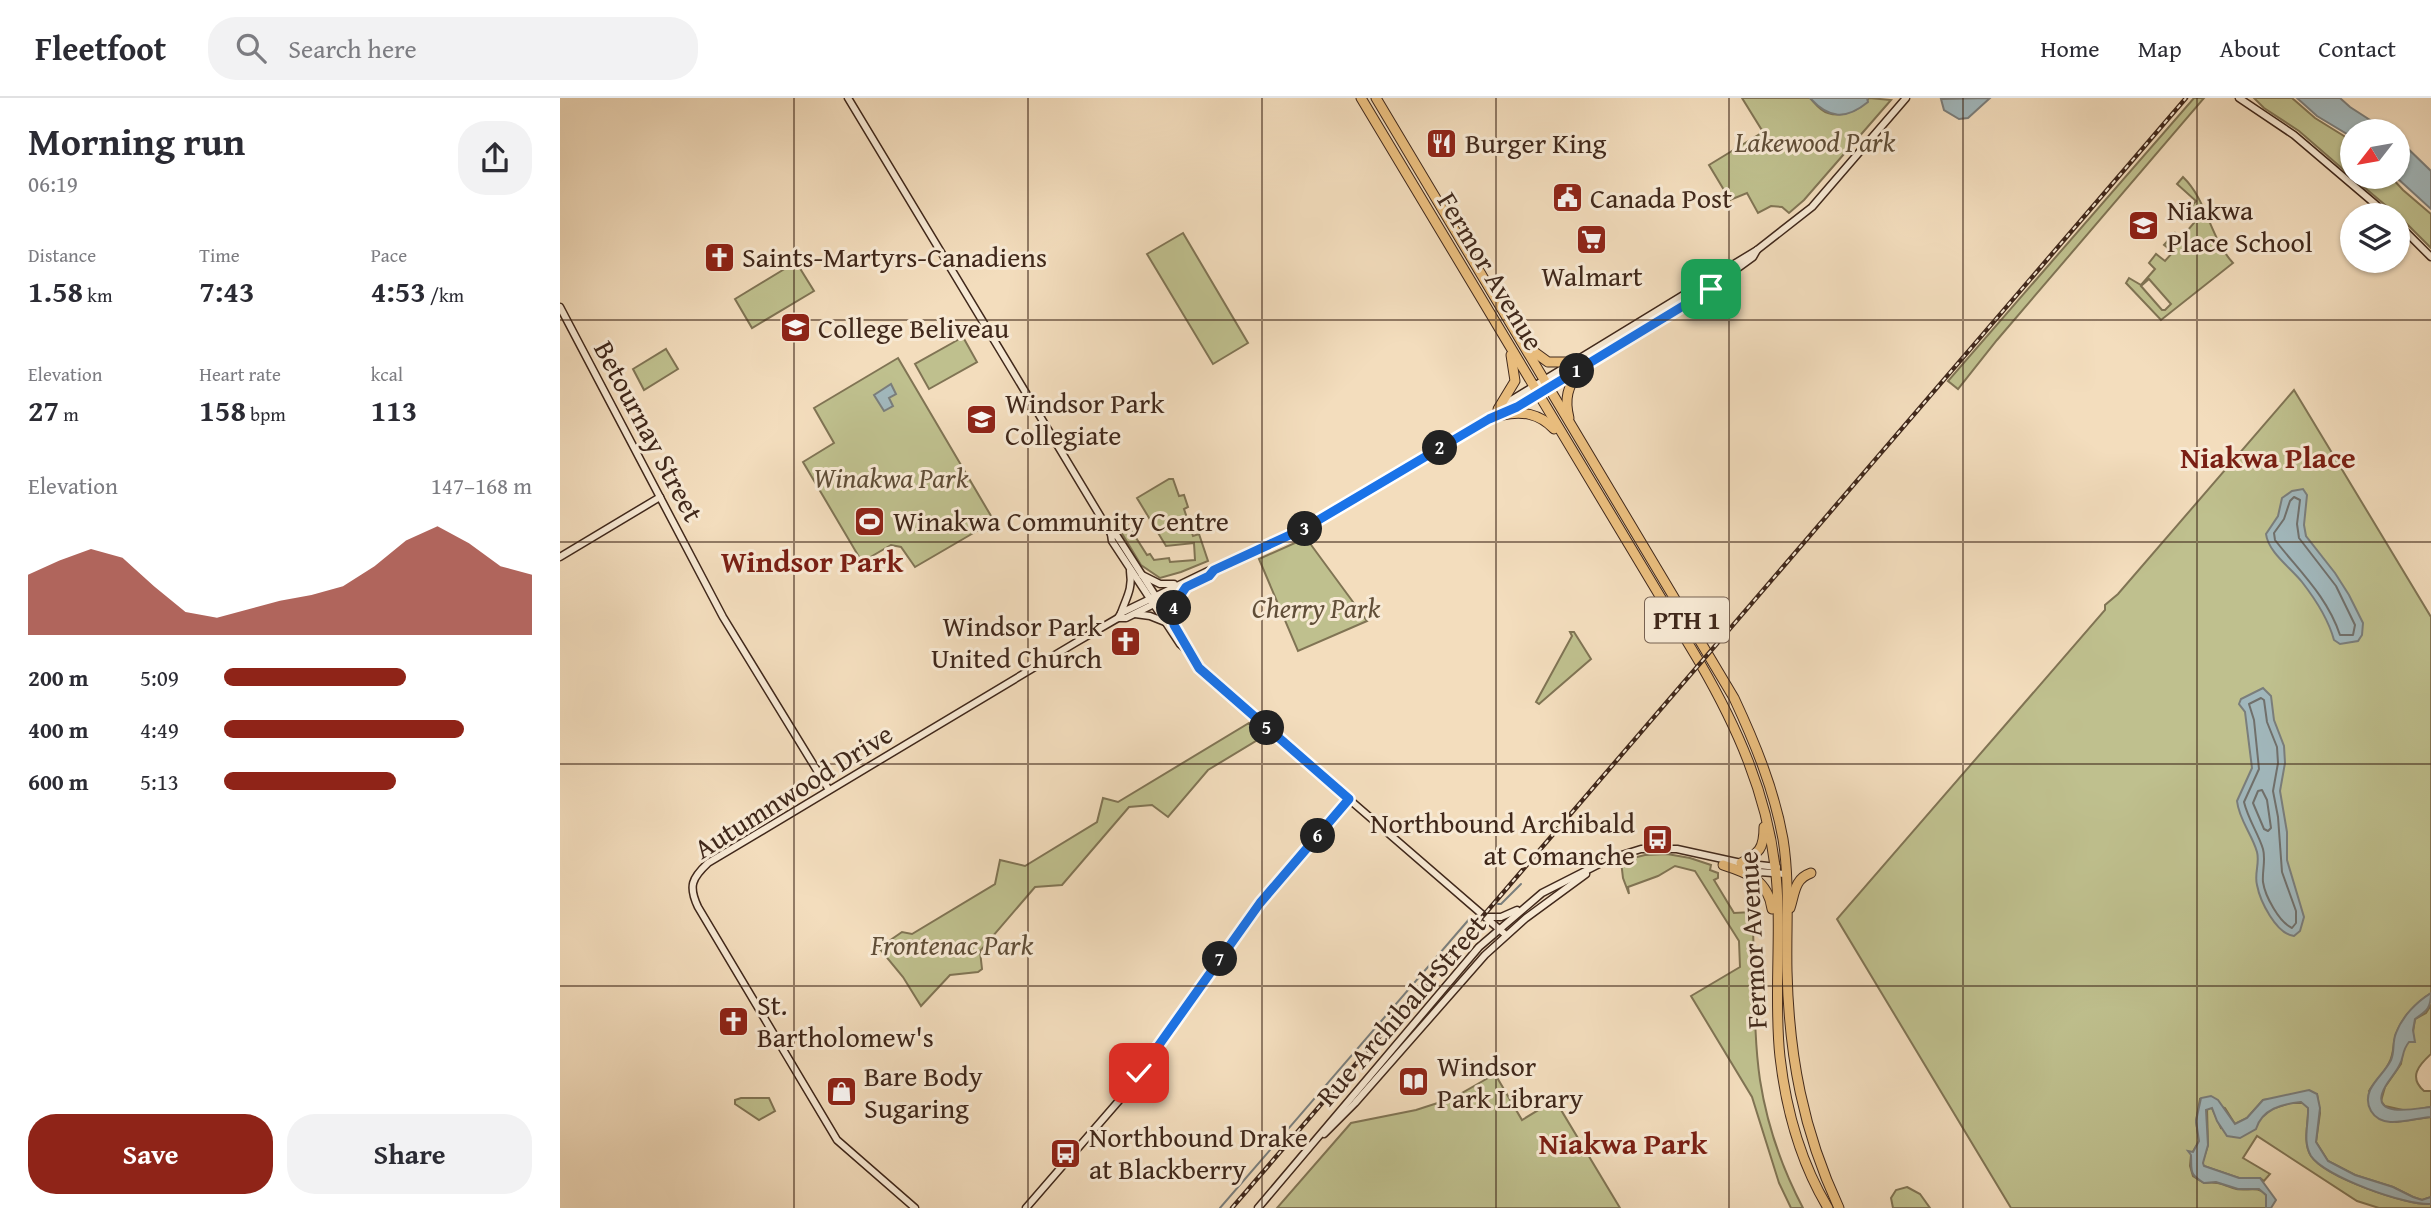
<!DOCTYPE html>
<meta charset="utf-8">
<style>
body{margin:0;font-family:"Gentium Book Plus",serif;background:#f2f2f3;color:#2b2b33;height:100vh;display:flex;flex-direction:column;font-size:26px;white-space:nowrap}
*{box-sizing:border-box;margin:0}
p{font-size:23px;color:#7c7c81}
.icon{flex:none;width:38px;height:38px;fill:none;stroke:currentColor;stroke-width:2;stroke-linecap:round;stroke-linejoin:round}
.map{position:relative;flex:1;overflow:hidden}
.sheet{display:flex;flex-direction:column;background:#fff;width:560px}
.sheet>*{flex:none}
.needle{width:46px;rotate:239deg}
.buttons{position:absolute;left:1780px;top:21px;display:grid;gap:14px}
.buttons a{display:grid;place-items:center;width:70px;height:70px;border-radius:50%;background:#fff;box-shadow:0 2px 5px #0004;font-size:35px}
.pin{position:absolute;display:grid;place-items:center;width:60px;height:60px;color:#fff;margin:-30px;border-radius:14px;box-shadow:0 4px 10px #0006}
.km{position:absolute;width:35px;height:35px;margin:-18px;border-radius:50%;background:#222;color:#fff;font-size:19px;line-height:35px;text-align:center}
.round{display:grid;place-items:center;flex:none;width:74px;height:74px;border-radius:28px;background:#f2f2f3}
.summary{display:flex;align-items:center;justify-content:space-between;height:119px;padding:0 28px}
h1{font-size:38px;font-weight:700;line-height:52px}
.stats{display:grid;grid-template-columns:repeat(3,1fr);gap:10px;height:119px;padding:7px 28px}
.stats div{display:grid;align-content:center}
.stats b{font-size:30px;font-weight:700}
.stats small{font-size:19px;font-weight:400}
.stats p{font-size:19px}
.chart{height:196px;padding:14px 28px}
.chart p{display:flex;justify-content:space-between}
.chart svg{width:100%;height:126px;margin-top:7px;fill:#8f2418;opacity:.7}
.button{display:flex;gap:14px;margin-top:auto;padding:14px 28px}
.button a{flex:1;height:80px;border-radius:28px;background:#8f2418;color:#fff;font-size:28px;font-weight:700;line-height:80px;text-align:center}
.button a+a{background:#f2f2f3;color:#2b2b33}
ul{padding:0 28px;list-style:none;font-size:23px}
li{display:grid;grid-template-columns:112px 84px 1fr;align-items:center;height:52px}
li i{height:18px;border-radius:9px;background:#8f2418}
header{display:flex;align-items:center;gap:42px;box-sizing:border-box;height:98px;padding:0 35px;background:#fff;border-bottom:2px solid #e1e1e2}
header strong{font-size:33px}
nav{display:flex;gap:38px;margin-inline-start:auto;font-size:24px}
.search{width:490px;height:63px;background:#f2f2f3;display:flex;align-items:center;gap:18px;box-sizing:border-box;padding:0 24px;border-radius:28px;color:#7c7c81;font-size:26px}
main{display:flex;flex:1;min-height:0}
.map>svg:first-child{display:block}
</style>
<header>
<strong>Fleetfoot</strong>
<div class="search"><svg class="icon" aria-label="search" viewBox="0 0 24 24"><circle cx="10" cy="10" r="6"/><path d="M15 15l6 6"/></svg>Search here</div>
<nav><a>Home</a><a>Map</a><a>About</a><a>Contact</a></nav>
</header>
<main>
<section class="sheet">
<div class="summary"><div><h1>Morning run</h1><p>06:19</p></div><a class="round"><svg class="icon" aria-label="share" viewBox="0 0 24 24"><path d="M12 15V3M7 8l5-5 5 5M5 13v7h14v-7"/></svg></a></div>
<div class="stats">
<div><p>Distance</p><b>1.58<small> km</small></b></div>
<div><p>Time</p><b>7:43</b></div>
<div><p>Pace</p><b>4:53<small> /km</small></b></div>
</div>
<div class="stats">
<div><p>Elevation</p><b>27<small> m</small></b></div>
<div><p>Heart rate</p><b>158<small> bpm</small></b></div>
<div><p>kcal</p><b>113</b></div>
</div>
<div class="chart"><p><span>Elevation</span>147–168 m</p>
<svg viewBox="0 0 160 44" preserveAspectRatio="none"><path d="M0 44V23L10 18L20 14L30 17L40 27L50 36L60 38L70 35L80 32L90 30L100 27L110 20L120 11L130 6L140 12L150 20L160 23V44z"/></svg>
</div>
<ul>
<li><b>200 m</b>5:09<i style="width:59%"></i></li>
<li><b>400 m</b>4:49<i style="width:78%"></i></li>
<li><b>600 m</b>5:13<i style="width:56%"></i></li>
</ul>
<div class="button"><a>Save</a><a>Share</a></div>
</section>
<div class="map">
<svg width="1871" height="1110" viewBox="0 0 1871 1110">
<rect width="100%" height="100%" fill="#f3ddbd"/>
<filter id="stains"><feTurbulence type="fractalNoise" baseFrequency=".00286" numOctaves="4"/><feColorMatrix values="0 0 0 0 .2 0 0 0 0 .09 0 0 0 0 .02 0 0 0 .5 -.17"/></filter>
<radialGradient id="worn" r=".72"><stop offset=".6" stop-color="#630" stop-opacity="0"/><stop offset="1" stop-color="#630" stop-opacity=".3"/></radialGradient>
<g fill="#bfc08e" stroke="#807454" stroke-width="2" fill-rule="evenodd">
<path d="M1182,0H1250C1255,5 1260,13 1268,15C1282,20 1301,12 1309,0L1331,2L1244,102L1229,115L1222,109L1211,108L1198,115L1187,95L1170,102L1149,67L1203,34Z"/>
<path d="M1634,0H1644L1437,242L1398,291L1388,283Z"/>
<path d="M1694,0H1732L1755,20L1792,43V79L1739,33L1704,10Z"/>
<path d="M1623,79C1647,102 1650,140 1673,165L1601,222L1566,185L1569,180L1581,187L1595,171L1589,165L1596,156L1605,163L1613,154L1604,147L1615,135L1621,140L1634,125L1632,122L1635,118L1631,114L1627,118L1625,116L1636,103L1617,86ZM1589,181L1611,206L1605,212H1602L1581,188Z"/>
<path d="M1792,79H1831L1843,92L1871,116V150L1843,122Z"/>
<path d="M623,135L688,245L653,266L587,156Z"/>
<path d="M236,164L254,193L192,230L175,201Z"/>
<path d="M403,239L417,264L369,291L355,266Z"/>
<path d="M106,251L118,271L84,292L73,271Z"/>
<path d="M338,260L434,423L355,469L341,449L331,447L302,464L243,364L274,345L254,310Z"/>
<path d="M1734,292L1871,519V895C1855,905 1837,924 1834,944C1833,952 1833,958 1829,965C1824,976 1815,983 1809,993L1836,1024L1871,1019V1099L1862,1102L1853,1099L1833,1089L1795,1077L1768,1063L1756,1044L1760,1015L1757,996L1703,1002L1687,1020L1675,1026L1665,1010L1640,1001L1636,1023L1639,1043L1631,1057L1630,1068L1633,1078L1644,1085C1656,1083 1662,1086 1673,1090C1685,1095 1697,1086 1706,1097V1110H1451L1277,821L1545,512V507L1558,496Z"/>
<path d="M609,381H613L619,398L624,397L628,409L624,411L633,438L639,436L648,463L621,474L600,480L581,467L558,429L566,424L587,457L590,456L594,462L609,460L610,464L635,462L634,445L606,448L577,400Z"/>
<path d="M746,440L807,523L738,553L699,461Z"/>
<path d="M1010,534H1014L1031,561L979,606L976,604L1012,538Z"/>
<path d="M689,625L704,638L648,672L608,719L592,707L569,709L502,787L475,789L420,853L422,871L418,874L390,877L361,908L343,879L319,850L342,834L352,836L435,786L440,762L465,768L537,724L543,700L558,704Z"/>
<path d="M1107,756L1130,760L1151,767L1150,772L1158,775V780L1154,782L1174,815L1192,814C1196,870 1192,927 1200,982C1207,1027 1222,1070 1243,1110H1231L1219,1085L1192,999L1131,898L1180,869L1179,843L1135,773L1115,768L1098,778L1068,789L1069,796L1063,780L1061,763L1085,757Z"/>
<path d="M1871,907V956C1859,967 1848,979 1864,993H1871V1009L1847,1013L1825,1008L1821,1003L1825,989L1841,966L1843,951L1853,934L1855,921L1866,915Z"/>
<path d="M935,976L962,1022L995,1002L1060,1110H717L791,1025L856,1012L893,1000Z"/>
<path d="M181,1000H209L215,1013L199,1022L175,1006V1002Z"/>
<path d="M1730,1005H1744L1748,1010C1749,1025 1742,1043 1751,1058C1765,1079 1847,1108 1871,1106V1110H1819L1797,1103L1697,1038L1683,1060L1710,1076L1704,1083L1700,1080H1679L1644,1068L1642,1066L1648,1047L1647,1010H1652L1661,1030L1699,1021L1712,1011Z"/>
<path d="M1347,1089L1360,1096L1370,1110H1333L1331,1100L1336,1092Z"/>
</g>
<g fill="#a1b8bd" stroke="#7a7e7c" stroke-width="2">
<path d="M1250,0H1307L1308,4C1286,22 1269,21 1250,0Z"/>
<path d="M1430,0L1408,20L1399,21L1384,12L1381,1Z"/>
<path d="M1737,0H1780L1790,9L1827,33H1792V39L1757,18Z"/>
<path d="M1838,41L1871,73V111L1836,79Z"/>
<path d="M331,286L336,296L329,300L333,308L324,313L314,297Z"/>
<path d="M1743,391L1747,397L1744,427L1746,438L1775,475L1789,497L1803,525L1802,537L1798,543L1780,546L1774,542C1768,520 1756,502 1742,484C1731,470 1708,454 1706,436L1718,418L1722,400L1732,393Z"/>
<path d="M1703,590L1711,598L1714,622L1724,648L1725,665L1720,693L1727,734V762L1744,819L1740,833L1734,838C1716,836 1700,803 1697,787C1694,776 1700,765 1697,754C1692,736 1679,722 1677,703L1692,670L1685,614L1679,606L1681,601Z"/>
<path d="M1871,895C1871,910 1867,913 1855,921L1853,932L1855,944H1849C1841,954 1845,958 1839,968C1834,978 1825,985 1822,996C1815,1020 1859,1010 1871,1009V1019C1852,1020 1823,1033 1811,1013C1807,1006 1807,999 1810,992C1816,980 1825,974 1831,962C1835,953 1832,944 1836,935C1842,919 1856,904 1871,895Z"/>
<path d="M1749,992L1757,996L1760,1010L1756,1044L1768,1063L1795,1077L1833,1089L1853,1099L1862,1102L1871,1099V1106C1847,1108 1765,1079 1751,1058C1742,1043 1749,1025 1748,1010L1741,1004C1722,1006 1702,1011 1696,1031L1680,1040L1667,1038L1657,1023L1652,1010L1646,1012L1648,1047L1643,1065L1644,1068L1679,1080H1700L1716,1102L1711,1110H1706V1097L1699,1091H1678L1656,1084L1644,1085C1628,1075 1632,1073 1631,1057L1628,1053L1633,1054L1639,1043L1636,1023L1641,1000L1651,998L1658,1002L1675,1026L1687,1020L1703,1002Z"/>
</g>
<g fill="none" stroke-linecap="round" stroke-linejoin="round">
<g stroke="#70706c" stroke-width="2">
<path d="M1734,399L1740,402L1737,426L1739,440L1776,488L1795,527L1793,537H1780C1767,498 1739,473 1715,442L1714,435L1724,421L1730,403Z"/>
<path d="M1701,600L1704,602L1707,624L1717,649L1718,665L1713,693L1718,719L1722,774L1736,813V825L1732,830C1719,824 1705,798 1703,784C1702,773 1706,762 1703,751C1698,735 1688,721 1684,704L1699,671L1694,622L1689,606Z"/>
<path d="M1702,692L1707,702L1711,730L1708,733L1704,731L1693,705L1698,693Z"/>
</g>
<g stroke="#7a7e7c" stroke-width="2">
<path d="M938,806H941L961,786"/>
<path d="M660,1110L911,819"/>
</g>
<defs>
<g id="secondary">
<path d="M288,0L551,436L552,443L620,546L627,552L639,570L672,600L946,837"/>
<path d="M1679,0L1734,37L1828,117"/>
<path d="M1838,126L1871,159"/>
<path d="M0,209L163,519L269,692"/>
<path d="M943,307L1197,152L1252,109L1346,0"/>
<path d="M551,436L557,438L625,544L627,552"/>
<path d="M0,459L100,399"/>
<path d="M582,477L600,486H614"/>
<path d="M561,515C566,500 573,491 570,473"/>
<path d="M575,516L590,518L605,524"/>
<path d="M558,520L561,515L648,473L654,472L745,430L929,321L957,309L1127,207L1193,159L1197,152"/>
<path d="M614,525C613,510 617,502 625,490"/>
<path d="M1184,773L1226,776"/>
<path d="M927,819H941L957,812"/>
<path d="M764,1036L795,1005L925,857L966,820L1026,776"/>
<path d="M355,1110L277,1042L138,809C128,788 132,780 148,765L515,545L558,520H566L650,478L654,472"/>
<path d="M466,1110L563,998L700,805L789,701"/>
<path d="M698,1110L919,849L982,795L1049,761L1081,751H1117L1181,765L1217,769"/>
</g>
<g id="highway">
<path d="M801,0L1140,565C1177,629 1206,694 1215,768C1223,831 1213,896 1220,959C1226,1011 1241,1065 1268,1110"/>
<path d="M816,0L1174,600C1195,645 1214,691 1223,741C1230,784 1226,829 1227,873C1229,958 1243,1033 1279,1110"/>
<path d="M966,248L988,264H1015"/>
<path d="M938,311L955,283L951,257"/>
<path d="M942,317C962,313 979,315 994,331"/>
<path d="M1009,320C1004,300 1008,289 1019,272"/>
<path d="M1181,765C1199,755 1204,751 1204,729"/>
<path d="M1163,767C1188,775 1208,782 1212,811"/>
<path d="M1230,810C1235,795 1234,781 1251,775"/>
</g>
</defs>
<use href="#secondary" stroke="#40281b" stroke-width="9"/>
<use href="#highway" stroke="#40281b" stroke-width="11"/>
<use href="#secondary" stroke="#f7e9d4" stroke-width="6"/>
<use href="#highway" stroke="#eabe7e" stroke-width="9"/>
<defs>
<path id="rail" d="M672,1110L1626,0"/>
</defs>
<use href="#rail" stroke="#40281b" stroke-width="4.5"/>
<use href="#rail" stroke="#f7e9d4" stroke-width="2" stroke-dasharray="5" stroke-linecap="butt"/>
</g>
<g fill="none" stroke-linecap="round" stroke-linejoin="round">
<defs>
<path id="route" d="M579,975L700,805L789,701L639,570L614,527L613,513L616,504L626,489L649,478L654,472L745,430L929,321L957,309L1151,191"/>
</defs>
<use href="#route" stroke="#fff" stroke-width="14"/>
<use href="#route" stroke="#1a73e8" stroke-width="9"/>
</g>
<path fill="none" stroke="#40281b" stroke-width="2" stroke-opacity="0.55" d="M234,0V1110M468,0V1110M702,0V1110M936,0V1110M1169,0V1110M1403,0V1110M1637,0V1110M0,222H1871M0,444H1871M0,666H1871M0,888H1871"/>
<defs>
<symbol id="restaurant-square" viewBox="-11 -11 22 22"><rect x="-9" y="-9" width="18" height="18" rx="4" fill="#8f2418" stroke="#f7e9d4"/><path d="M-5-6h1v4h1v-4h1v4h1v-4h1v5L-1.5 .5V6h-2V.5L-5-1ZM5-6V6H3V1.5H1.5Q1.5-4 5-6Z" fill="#fff"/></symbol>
<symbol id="civic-square" viewBox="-11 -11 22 22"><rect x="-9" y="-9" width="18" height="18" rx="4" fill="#8f2418" stroke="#f7e9d4"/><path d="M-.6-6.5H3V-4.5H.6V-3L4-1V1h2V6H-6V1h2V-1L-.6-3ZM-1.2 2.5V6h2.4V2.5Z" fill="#fff"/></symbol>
<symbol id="school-square" viewBox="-11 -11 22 22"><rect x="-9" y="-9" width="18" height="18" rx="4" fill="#8f2418" stroke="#f7e9d4"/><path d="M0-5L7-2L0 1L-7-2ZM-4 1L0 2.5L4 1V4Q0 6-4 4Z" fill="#fff"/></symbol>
<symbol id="supermarket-square" viewBox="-11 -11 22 22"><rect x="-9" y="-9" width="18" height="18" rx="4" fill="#8f2418" stroke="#f7e9d4"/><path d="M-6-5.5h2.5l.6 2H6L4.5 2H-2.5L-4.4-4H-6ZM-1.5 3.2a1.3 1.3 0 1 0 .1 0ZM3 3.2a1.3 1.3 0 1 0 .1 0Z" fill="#fff"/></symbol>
<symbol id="church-square" viewBox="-11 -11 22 22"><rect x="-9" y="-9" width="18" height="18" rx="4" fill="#8f2418" stroke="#f7e9d4"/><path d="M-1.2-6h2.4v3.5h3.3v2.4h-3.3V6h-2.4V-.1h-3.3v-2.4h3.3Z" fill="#fff"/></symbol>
<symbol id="stadium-square" viewBox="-11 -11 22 22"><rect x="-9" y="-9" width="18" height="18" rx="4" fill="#8f2418" stroke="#f7e9d4"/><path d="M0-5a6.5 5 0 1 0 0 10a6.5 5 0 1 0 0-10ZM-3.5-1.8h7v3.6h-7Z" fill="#fff"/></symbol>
<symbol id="bus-square" viewBox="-11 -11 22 22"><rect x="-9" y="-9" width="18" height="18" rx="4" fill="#8f2418" stroke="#f7e9d4"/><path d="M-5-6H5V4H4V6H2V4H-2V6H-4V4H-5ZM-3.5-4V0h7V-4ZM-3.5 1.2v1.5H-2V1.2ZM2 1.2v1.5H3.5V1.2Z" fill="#fff"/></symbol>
<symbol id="library-square" viewBox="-11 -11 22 22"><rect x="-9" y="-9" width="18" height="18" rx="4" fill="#8f2418" stroke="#f7e9d4"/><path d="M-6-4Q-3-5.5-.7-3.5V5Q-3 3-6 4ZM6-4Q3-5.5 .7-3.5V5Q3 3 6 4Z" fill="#fff"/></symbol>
<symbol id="shop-square" viewBox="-11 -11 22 22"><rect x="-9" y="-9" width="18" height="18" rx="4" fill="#8f2418" stroke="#f7e9d4"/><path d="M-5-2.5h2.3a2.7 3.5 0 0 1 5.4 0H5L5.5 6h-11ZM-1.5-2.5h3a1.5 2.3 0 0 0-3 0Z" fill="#fff"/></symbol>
</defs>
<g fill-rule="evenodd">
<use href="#restaurant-square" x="864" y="28" width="35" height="35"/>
<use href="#civic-square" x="990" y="82" width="35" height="35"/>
<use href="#school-square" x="1566" y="110" width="35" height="35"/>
<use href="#supermarket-square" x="1014" y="124" width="35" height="35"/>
<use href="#church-square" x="142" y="142" width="35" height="35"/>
<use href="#school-square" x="218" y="212" width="35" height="35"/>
<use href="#school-square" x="404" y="304" width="35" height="35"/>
<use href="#stadium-square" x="292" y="406" width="35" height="35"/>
<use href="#church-square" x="548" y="526" width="35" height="35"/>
<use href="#bus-square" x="1080" y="724" width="35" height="35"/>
<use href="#church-square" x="156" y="906" width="35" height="35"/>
<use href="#library-square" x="836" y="966" width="35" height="35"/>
<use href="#shop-square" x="264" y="976" width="35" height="35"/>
<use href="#bus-square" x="488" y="1038" width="35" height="35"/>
</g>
<g text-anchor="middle" stroke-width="6" stroke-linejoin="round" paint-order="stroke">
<rect fill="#f7e9d4" stroke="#776252" stroke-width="2" x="1085" y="499.5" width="84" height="45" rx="5"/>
<g font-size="26" font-weight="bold" fill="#40281b">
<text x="1127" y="531">PTH 1</text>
</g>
<g font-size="28" font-style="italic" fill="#604e38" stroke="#f7e9d4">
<text x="1255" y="54">Lakewood Park</text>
<text x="331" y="390">Winakwa Park</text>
<text x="756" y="520">Cherry Park</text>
<text x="392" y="857">Frontenac Park</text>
</g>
<g font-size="28" fill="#40281b" stroke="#f7e9d4" text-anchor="start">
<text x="905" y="55">Burger King</text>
<text x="1030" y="110">Canada Post</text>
<text x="1607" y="122">Niakwa<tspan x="1607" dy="32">Place School</tspan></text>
<text x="182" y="169">Saints-Martyrs-Canadiens</text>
<text x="1032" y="188" text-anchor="middle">Walmart</text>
<text x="258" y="240">College Beliveau</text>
<text x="445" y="315">Windsor Park<tspan x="445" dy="32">Collegiate</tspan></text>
<text x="333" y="433">Winakwa Community Centre</text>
<text x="542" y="538" text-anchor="end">Windsor Park<tspan x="542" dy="32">United Church</tspan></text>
<text x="1075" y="735" text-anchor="end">Northbound Archibald<tspan x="1075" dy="32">at Comanche</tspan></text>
<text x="197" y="917">St.<tspan x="197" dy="32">Bartholomew's</tspan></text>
<text x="877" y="978">Windsor<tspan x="877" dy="32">Park Library</tspan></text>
<text x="304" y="988">Bare Body<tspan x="304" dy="32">Sugaring</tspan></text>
<text x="529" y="1049">Northbound Drake<tspan x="529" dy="32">at Blackberry</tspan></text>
</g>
<g font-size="28" fill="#40281b" stroke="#f7e9d4">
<text transform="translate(931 173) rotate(59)" y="10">Fermor Avenue</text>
<text transform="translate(89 333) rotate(62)" y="10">Betournay Street</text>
<text transform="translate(233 693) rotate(-32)" y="10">Autumnwood Drive</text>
<text transform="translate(1192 842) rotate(-93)" y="10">Fermor Avenue</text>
<text transform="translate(841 912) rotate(-49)" y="10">Rue Archibald Street</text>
</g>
<g font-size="30" font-weight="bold" fill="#7a1f14" stroke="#f7e9d4">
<text x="1708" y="370">Niakwa Place</text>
<text x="252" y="474">Windsor Park</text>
<text x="1063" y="1056">Niakwa Park</text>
</g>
</g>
<rect width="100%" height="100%" filter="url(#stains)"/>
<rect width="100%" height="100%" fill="url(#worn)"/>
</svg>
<div class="buttons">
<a><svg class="needle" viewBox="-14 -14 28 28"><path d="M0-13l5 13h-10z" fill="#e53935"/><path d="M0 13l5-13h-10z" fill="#7c7c81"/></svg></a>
<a><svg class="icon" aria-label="layers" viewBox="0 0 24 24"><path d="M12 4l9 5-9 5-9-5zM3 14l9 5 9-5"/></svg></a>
</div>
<div class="pin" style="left:1151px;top:191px;background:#1e9e55"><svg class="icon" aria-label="arrive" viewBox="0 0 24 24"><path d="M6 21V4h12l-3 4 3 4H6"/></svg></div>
<div class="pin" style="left:579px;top:975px;background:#d93025"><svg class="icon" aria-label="check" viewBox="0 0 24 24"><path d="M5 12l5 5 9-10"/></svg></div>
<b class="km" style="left:1017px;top:273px">1</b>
<b class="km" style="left:880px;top:350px">2</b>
<b class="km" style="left:745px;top:431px">3</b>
<b class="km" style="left:614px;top:510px">4</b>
<b class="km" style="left:707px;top:630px">5</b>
<b class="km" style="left:758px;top:738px">6</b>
<b class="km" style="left:660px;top:861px">7</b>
</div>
</main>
